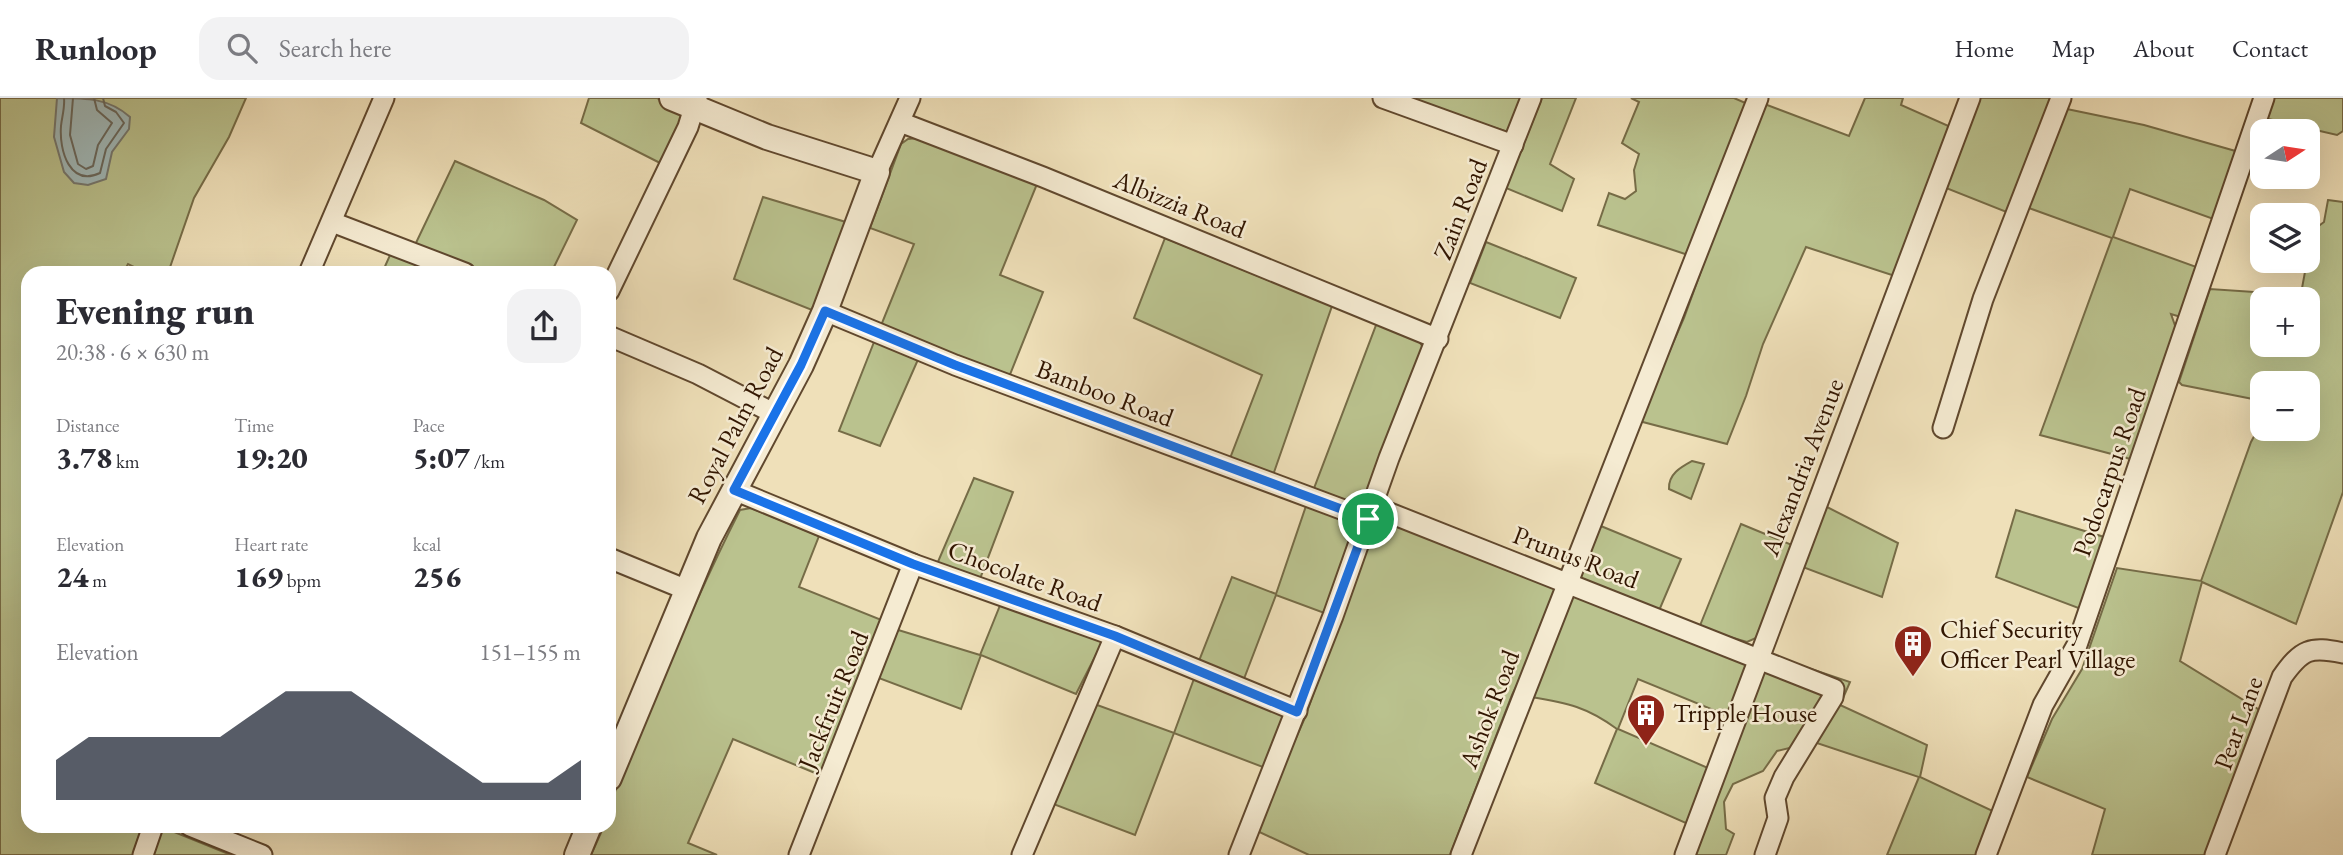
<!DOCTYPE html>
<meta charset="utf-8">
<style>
body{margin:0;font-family:"EB Garamond",serif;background:#f2f2f3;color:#2b2b33;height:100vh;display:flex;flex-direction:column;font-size:26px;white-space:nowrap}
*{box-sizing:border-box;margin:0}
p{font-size:23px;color:#7c7c81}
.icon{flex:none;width:38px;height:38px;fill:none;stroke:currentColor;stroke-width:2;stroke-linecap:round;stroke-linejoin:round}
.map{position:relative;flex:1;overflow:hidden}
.drawer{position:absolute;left:21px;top:168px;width:595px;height:567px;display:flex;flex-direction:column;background:#fff;border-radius:21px;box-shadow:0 7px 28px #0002}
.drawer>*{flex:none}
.needle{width:46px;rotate:78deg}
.buttons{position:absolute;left:2250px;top:21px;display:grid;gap:14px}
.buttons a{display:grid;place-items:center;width:70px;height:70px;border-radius:14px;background:#fff;box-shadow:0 7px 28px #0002;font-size:35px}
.pin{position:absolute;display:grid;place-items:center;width:60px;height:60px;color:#fff;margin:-30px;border:4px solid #fff;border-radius:50%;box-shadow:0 2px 7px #0007}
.round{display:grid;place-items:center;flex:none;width:74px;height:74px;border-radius:21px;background:#f2f2f3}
.head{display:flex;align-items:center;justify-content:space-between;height:119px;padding:0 35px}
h1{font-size:38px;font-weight:800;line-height:52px}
.metrics{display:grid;grid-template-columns:repeat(3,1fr);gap:10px;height:119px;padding:7px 35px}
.metrics div{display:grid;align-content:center}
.metrics b{font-size:30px;font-weight:800}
.metrics small{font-size:19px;font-weight:400}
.metrics p{font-size:19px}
.chart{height:196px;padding:14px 35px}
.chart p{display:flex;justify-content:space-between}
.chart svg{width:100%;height:126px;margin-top:7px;fill:#111827;opacity:.7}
header{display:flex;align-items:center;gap:42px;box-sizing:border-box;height:98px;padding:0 35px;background:#fff;border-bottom:2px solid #e1e1e2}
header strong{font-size:33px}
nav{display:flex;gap:38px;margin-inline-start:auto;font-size:24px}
.search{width:490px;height:63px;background:#f2f2f3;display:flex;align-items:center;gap:18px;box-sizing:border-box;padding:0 24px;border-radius:21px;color:#7c7c81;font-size:26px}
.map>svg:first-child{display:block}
</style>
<header>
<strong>Runloop</strong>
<div class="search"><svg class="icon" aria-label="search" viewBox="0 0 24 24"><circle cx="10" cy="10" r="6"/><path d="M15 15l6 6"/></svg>Search here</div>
<nav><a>Home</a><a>Map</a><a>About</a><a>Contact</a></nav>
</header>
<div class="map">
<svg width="2343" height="757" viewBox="0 0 2343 757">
<rect width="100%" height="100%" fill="#efe0b9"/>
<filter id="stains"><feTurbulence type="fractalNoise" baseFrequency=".00286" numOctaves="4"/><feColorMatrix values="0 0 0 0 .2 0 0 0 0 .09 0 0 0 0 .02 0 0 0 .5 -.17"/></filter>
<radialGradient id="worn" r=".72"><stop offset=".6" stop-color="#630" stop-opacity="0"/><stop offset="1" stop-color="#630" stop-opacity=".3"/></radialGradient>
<g fill="#bac28e" stroke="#766c47" stroke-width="2">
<path d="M0,0H246L229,39L194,100L168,175H146L128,166L123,175H28V728H148L137,757H0Z"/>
<path d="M589,0H657L684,17L666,68L581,25Z"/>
<path d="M1403,0H1524L1508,34Z"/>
<path d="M1542,0H1576L1550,66L1574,81L1562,113L1506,90Z"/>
<path d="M1631,0H1734L1750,7L1691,158L1598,127L1609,95L1625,101L1636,93L1634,72L1639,56L1622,45L1639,4Z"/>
<path d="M1865,0H1903L1901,7L1953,30L1898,179L1806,149L1763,246L1746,298L1727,346L1639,323L1684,220L1762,5L1849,38Z"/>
<path d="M1978,0H2057L2014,117L1946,90Z"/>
<path d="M2270,0H2343V33L2337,37L2264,20Z"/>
<path d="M2062,10L2144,27L2239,54L2219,123L2130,91L2113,139L2202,171L2184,220L2171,216L2178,236L2138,363L2040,337L2112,140L2026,109Z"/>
<path d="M918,40L1037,86L1000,177L1043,194L1009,279L880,230L914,146L870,130L901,46L908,41Z"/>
<path d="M455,63L544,102L577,122L551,175H478L414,149Z"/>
<path d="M763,99L849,125L817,214L734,181Z"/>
<path d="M2328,102L2343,104V394L2296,526L2202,484L2180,563L2266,616L2206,757H2092L2105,711L2027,679L2052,621L2082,571L2117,470L2201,483L2251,344L2263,322V331H2308V285H2263V303L2182,287L2179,284L2210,191L2269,195L2289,201H2263V247H2308V201H2300L2305,174L2300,163H2308V136L2324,124Z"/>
<path d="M1165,140L1332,208L1272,380L1229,363L1262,277L1134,220Z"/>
<path d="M1486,144L1576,180L1560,220L1470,185Z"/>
<path d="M391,155L448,175H382Z"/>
<path d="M1378,222L1418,242L1425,252L1364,405L1356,410L1313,393Z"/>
<path d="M876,239L920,257L880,348L839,333Z"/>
<path d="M1692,363L1704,366L1691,401L1669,391C1668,376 1681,369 1692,363Z"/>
<path d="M974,380L1013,394L978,486L937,466Z"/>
<path d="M1307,405L1353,422L1359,433L1327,516L1276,497L1242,586L1197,568L1232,479L1276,496Z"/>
<path d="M1823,407L1898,445L1882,499L1800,468Z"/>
<path d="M751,410L819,438L799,489L884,523L822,678L733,641L688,745L717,757H591L604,728H609C609,695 630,657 643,627C673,555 704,483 740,412Z"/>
<path d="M1380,411L1569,481L1512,597L1450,757H1309L1255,732L1304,622Z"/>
<path d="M2016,412L2114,442L2089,514L1996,479Z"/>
<path d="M1596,426L1681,461L1658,515L1576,486Z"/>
<path d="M1741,426L1792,447L1756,540L1747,544L1699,530Z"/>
<path d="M1568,494L1748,565L1728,618L1638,581L1618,631L1708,670L1688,726L1595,685L1617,631C1587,609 1568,605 1531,599Z"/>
<path d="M1005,495L1106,537L1076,596L981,557L961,611L876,579L895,531L980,557Z"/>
<path d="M1767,556L1850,584L1840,607L1927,647L1920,679L1997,715L1984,757H1887L1919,679L1814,644L1777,653L1763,673L1733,686L1724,704L1726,731L1734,736L1726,757H1692Z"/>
<path d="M1195,578L1280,612L1285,619L1268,671L1174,635L1135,737L1048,704L1089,604L1174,635Z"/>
<path d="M162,729L231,757H152Z"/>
</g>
<path fill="#a0babb" stroke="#747870" stroke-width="2" d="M57,0C86,0 109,0 130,19L129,31L112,54L106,81L88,87L74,85L64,74L54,39Z"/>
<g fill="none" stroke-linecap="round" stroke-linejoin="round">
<g stroke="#68685e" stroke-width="2">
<path d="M64,0C65,10 62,18 61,28C59,53 70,89 100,75L106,51L124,25L116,14L105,8L103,0"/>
<path d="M73,0L70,37L78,66L86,71L93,68L98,47L112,25L97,12L94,0"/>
</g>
<defs>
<g id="minor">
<path d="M1383,0L1513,47"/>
<path d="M900,24L1043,79L1438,241"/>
<path d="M877,74L910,0"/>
<path d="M332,124L465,175"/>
<path d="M309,175L384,0"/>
<path d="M609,193L688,29L697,0"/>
<path d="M825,213L955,267L1368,421"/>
<path d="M609,238L698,276L775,316"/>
<path d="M1943,330L1983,201L2061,0"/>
<path d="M734,392L913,466L1115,538L1297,613"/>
<path d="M1372,408L1834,591L1833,599L1784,679L1775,700L1778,720L1765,757"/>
<path d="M609,460L687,492"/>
<path d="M190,728L262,757"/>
<path d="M143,757L153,728"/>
<path d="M799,757L913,466"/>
<path d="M1022,757L1115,538"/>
<path d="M1239,757L1333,518L1389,360L1531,0"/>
<path d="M1461,757L1758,0"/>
<path d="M1685,757L1970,0"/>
<path d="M1986,757L2043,607L2077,547L2264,0"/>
<path d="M2215,757L2282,579C2302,551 2310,548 2343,555"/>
</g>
<g id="tertiary">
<path d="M609,680L709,440L801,267L825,213L877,74L767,39L672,0"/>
<path d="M577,757L589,728"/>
</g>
</defs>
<use href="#minor" stroke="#60482e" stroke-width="23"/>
<use href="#tertiary" stroke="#60482e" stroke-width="28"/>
<use href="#minor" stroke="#f5ebd2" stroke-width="19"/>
<use href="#tertiary" stroke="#f5ebd2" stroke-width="24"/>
</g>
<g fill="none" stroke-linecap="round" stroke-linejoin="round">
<defs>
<path id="route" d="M825,213L955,267L1368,421L1297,614L1115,538L913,466L734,392L801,267Z"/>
</defs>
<use href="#route" stroke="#fff" stroke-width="14"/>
<use href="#route" stroke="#1a73e8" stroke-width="9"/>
</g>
<defs>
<symbol id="building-pin" viewBox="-11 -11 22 30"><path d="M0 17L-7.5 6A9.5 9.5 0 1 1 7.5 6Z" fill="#8f2418" stroke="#f5ebd2"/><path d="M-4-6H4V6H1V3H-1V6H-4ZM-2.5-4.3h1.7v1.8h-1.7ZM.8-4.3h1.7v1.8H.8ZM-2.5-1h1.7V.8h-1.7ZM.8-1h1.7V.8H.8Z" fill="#fff"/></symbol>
</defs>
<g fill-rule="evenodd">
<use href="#building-pin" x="1891" y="524" width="44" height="60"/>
<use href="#building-pin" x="1624" y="593" width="44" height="60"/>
</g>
<g text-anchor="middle" stroke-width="5" stroke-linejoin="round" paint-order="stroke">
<g font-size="26" fill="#311500" stroke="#f5ebd2">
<text transform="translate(1180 106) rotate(22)" y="9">Albizzia Road</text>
<text transform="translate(1460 111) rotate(-69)" y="9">Zain Road</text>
<text transform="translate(1105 295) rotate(21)" y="9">Bamboo Road</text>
<text transform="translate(735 327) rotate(-62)" y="9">Royal Palm Road</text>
<text transform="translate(1802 369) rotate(-69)" y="9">Alexandria Avenue</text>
<text transform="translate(2109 374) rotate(-71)" y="9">Podocarpus Road</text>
<text transform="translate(1576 459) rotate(21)" y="9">Prunus Road</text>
<text transform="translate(1025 478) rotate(20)" y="9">Chocolate Road</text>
<text transform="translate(833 602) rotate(-68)" y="9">Jackfruit Road</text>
<text transform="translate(1489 611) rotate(-69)" y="9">Ashok Road</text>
<text transform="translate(2238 625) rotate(-70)" y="9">Pear Lane</text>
</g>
<g font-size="26" fill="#311500" stroke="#f5ebd2" text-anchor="start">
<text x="1940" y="540">Chief Security<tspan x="1940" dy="30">Officer Pearl Village</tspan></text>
<text x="1673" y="624">Tripple House</text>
</g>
</g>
<rect width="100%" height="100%" filter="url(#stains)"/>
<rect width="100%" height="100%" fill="url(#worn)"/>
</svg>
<div class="buttons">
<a><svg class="needle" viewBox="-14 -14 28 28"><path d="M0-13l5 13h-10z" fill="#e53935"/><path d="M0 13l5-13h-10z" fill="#7c7c81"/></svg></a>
<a><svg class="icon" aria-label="layers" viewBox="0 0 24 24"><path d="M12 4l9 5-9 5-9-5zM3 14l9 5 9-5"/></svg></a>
<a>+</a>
<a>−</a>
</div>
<div class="pin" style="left:1368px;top:421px;background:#1e9e55"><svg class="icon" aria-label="arrive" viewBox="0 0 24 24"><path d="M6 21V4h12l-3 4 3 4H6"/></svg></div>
<section class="drawer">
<div class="head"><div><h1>Evening run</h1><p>20:38 · 6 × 630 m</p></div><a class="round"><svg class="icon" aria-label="share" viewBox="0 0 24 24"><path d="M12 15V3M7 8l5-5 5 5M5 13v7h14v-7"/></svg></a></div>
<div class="metrics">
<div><p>Distance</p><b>3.78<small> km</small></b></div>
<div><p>Time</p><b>19:20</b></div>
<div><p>Pace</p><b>5:07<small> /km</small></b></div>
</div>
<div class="metrics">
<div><p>Elevation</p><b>24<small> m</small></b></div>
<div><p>Heart rate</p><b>169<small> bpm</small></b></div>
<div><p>kcal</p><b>256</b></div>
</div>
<div class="chart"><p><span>Elevation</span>151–155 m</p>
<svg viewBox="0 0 160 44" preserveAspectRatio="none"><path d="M0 44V30L10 22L20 22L30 22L40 22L50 22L60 14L70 6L80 6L90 6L100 14L110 22L120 30L130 38L140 38L150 38L160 30V44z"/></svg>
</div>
</section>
</div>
